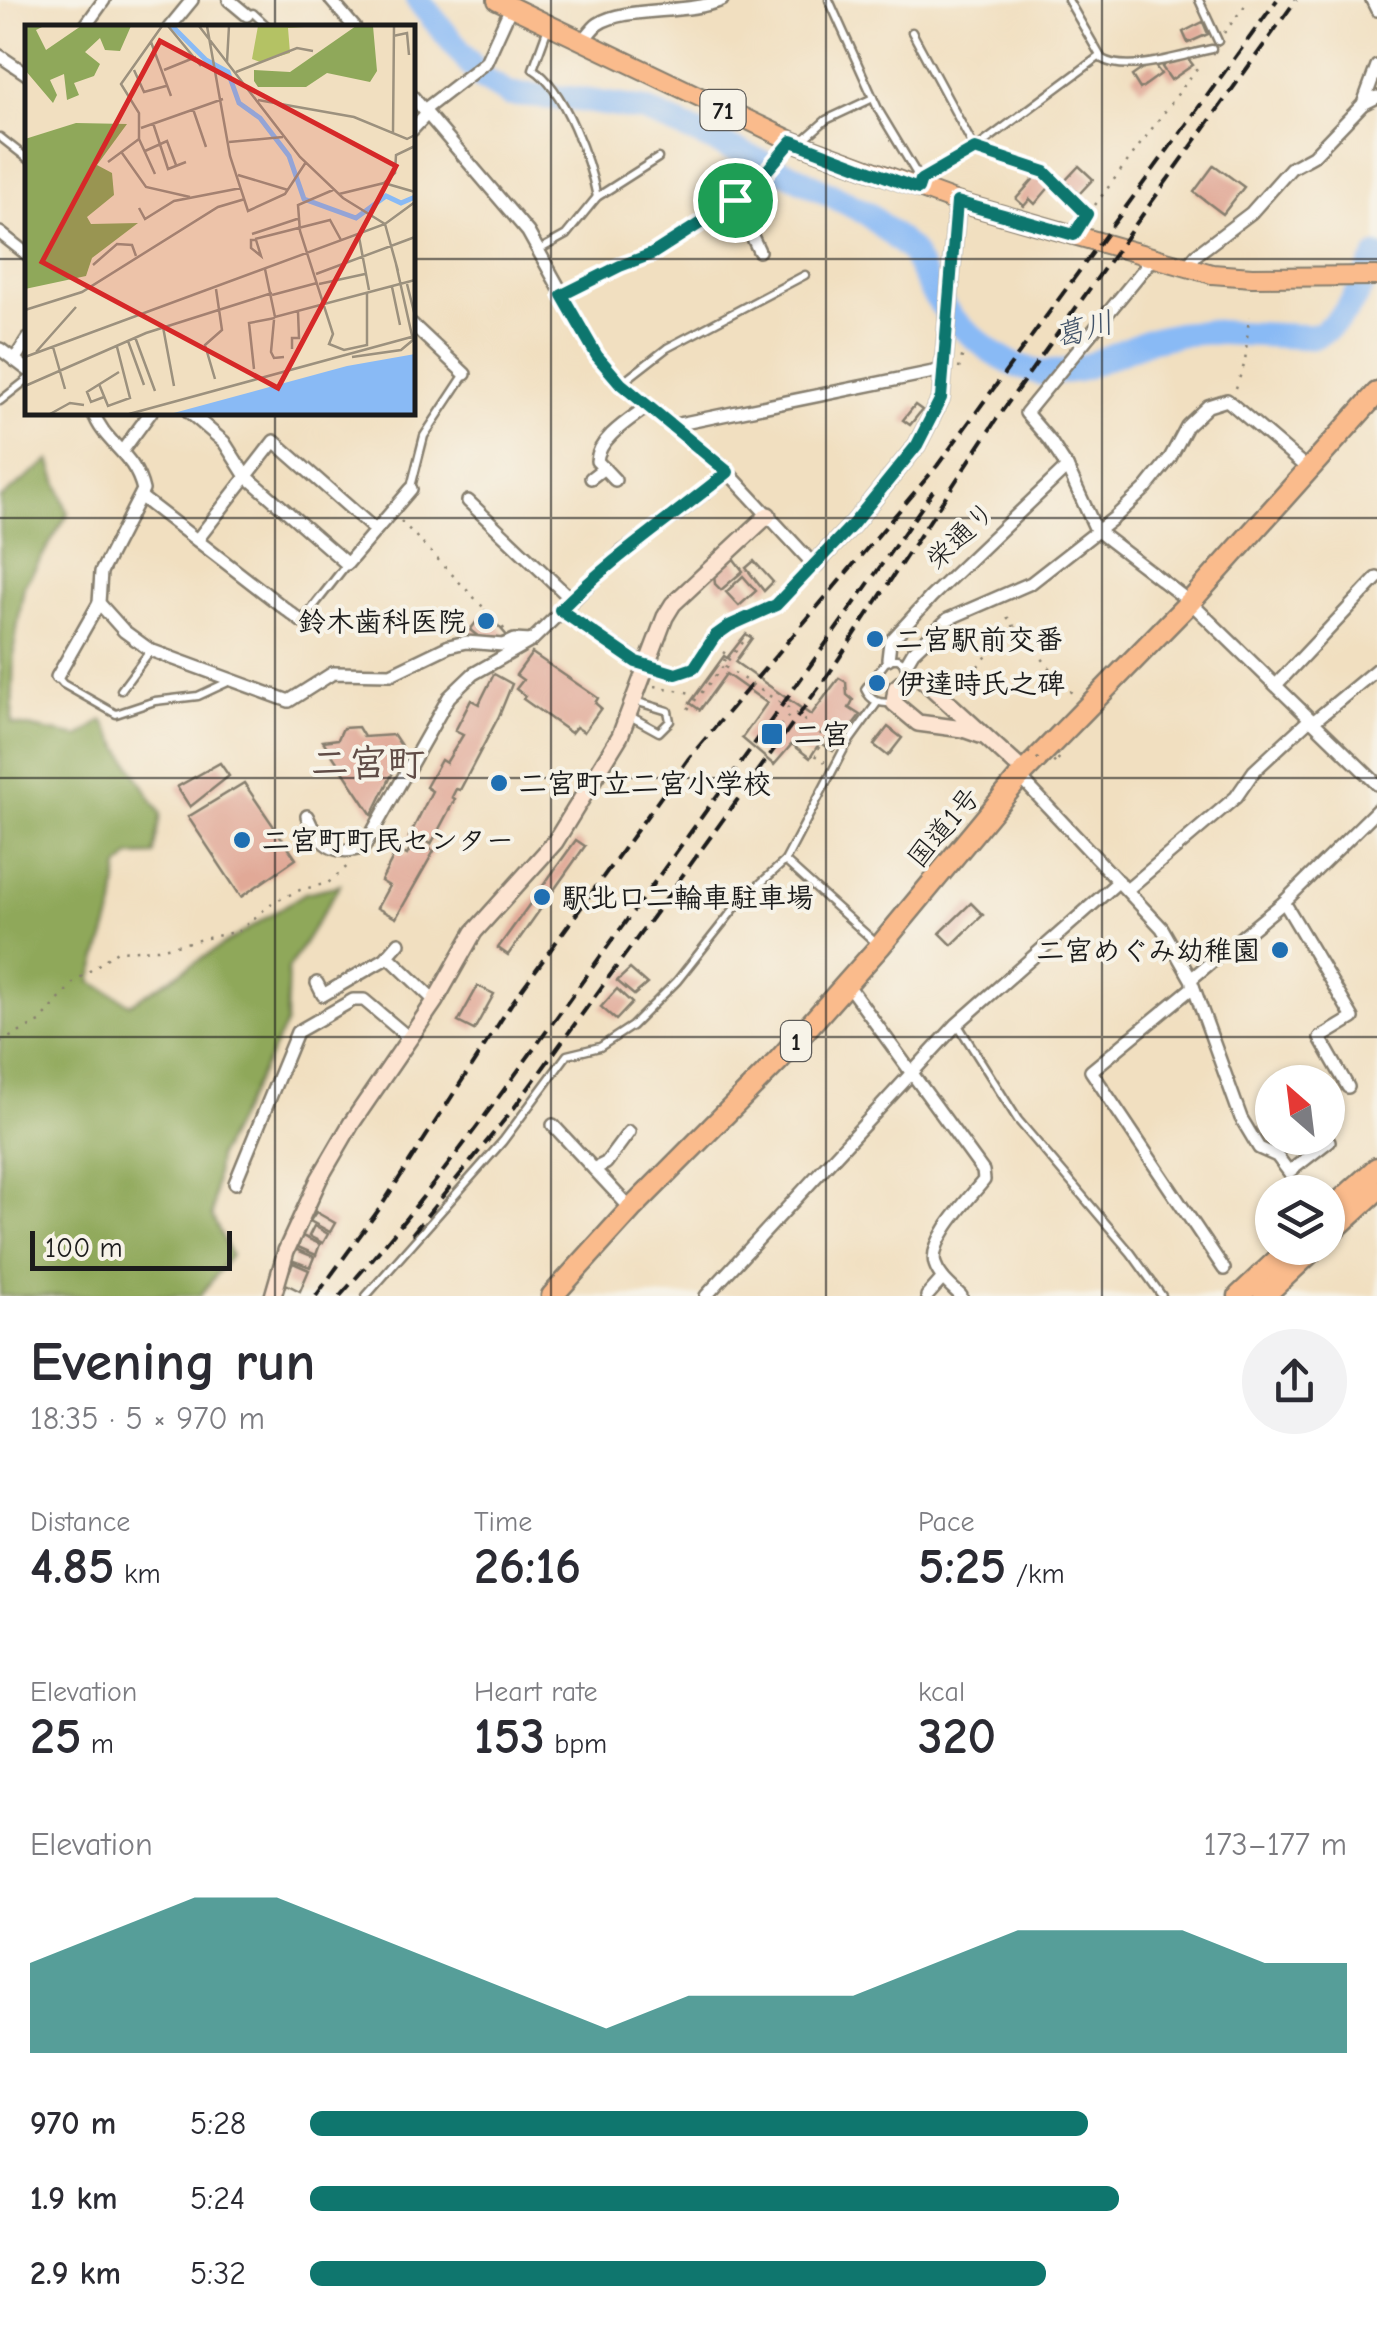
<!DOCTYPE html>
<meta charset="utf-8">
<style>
body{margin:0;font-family:"Comic Neue","Klee One",sans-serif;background:#f2f2f3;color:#2b2b33;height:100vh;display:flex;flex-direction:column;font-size:38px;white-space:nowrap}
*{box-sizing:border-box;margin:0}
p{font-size:32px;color:#7c7c81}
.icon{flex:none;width:55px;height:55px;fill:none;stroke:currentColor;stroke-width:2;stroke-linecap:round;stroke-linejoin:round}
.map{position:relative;height:1296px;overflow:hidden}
.details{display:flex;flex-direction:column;background:#fff;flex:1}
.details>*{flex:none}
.needle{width:65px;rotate:332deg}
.buttons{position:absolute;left:1255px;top:1065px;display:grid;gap:20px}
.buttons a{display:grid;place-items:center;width:90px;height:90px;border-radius:50%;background:#fff;box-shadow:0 2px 8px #0004;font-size:50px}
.scale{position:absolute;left:30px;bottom:25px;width:202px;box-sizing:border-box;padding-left:10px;border:5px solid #1c1c1c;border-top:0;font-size:28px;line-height:35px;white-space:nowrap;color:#1c1c1c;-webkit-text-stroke:8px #f7f3e8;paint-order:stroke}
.pin{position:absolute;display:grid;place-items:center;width:85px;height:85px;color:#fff;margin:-42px;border:5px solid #fff;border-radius:50%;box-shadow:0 2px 10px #0007}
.round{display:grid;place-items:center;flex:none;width:105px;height:105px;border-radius:52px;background:#f2f2f3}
.head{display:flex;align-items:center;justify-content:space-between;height:170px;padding:0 30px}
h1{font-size:55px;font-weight:600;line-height:75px}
.stats{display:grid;grid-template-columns:repeat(3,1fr);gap:15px;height:170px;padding:10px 30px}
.stats div{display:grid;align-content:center}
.stats b{font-size:50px;font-weight:600}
.stats small{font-size:28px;font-weight:400}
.stats p{font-size:28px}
.chart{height:280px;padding:20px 30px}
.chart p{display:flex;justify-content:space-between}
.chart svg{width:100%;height:180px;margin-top:10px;fill:#0f766e;opacity:.7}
ul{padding:0 30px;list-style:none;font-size:32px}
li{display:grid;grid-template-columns:160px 120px 1fr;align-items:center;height:75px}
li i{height:25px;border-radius:12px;background:#0f766e}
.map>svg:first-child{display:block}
</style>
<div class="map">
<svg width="1377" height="1296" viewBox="0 0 1377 1296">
<rect width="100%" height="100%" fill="#f7f3e8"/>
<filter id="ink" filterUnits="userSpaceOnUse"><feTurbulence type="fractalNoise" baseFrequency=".01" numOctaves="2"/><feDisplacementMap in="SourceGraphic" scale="20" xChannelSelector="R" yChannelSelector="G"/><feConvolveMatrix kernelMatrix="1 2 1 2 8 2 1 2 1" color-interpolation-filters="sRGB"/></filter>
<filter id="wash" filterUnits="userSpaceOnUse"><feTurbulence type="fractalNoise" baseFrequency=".0048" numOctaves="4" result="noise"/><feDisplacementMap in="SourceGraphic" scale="40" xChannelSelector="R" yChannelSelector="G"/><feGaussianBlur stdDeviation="2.25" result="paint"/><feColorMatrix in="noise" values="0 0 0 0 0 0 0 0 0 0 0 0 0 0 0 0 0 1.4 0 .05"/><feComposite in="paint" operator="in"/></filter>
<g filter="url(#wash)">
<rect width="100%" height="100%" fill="#f1dfc0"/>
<path fill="#8fa85a" stroke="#56623b" stroke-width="2.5" d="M50,460L68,514L24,586L14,648L12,724L79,737L103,720L161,814L154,855L130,856L119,868L114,907L91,981L130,1004L305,893L340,885L288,969L286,1024L218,1156L212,1216L231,1255L200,1296H0V499Z"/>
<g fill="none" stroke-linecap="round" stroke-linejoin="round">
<path stroke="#89baf5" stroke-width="25" d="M418,0L482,78L509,94L575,99L644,110L796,177L868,214L911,251L932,292L953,320L994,354L1015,365L1041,373L1077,370L1147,341L1180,334L1208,332L1312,337C1347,324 1360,287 1377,257"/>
</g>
<g id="blocks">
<g fill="#e1a997">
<path d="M1203,22L1208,34L1188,43L1183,32Z"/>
<path d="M1186,56L1193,65L1171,80L1162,67L1175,57L1179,61Z"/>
<path d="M1152,62L1161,74L1140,89L1132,76Z"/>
<path d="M1214,165L1244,187L1223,214L1194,192Z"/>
<path d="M1079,166L1093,179L1079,194L1065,181Z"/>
<path d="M1039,173L1052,184L1035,204L1030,199L1024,206L1016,199Z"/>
<path d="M915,405L922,410L910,425L903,420Z"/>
<path d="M733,558L743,571L721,590L715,584L714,576Z"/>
<path d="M754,561L773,582L764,591L746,568Z"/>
<path d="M743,576L756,591L739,606L726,592Z"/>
<path d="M485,611L509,638L504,641L479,637L470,630Z"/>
<path d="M746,634L752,638L735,662L811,715L839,678L846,682L847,695L853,700L849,708L860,715L833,751L820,742L810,758L792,744L774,765L742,738L767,703L726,674L700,710L690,703L724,656L727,658Z"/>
<path d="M532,653L598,698L595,703L601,708L584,732L576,727L571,733L523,699L525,696L516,689L523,680L516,675Z"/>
<path d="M494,674L512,684L499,716L460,790L456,789L452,797L455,799L431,844L420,838L418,841L409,837L432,791L426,787L441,760L446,763L463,735L455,731L471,700L479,704Z"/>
<path d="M358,727L364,737L394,735L404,750L372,815L323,741L338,739L343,728Z"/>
<path d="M888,727L902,738L888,756L874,745Z"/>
<path d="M220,763L229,776L190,807L177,787Z"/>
<path d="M244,783L296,859L241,897L188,817Z"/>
<path d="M576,840L585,846L508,955L498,948Z"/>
<path d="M414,841L434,851L396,918L377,908L389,886L381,881L397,850L407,855Z"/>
<path d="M971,903L983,915L952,945L940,933Z"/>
<path d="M630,969L647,984L634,995L617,981Z"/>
<path d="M478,986L494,994L474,1030L458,1022Z"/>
<path d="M617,989L632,1003L616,1020L601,1007Z"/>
<path d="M316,1212L335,1223L330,1232L310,1221Z"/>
<path d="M314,1226L328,1234L323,1243L309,1236Z"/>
<path d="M302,1236L320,1244L316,1255L298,1247Z"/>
<path d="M295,1249L314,1257L310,1267L291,1260Z"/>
<path d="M293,1263L309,1270L300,1291L284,1283Z"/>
</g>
</g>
</g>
<g filter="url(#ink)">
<use href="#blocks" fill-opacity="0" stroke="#867e6e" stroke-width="2.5"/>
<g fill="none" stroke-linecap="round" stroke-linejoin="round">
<defs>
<g id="lane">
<path d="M829,0L879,111L921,181"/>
<path d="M1068,0L1102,59C1128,74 1182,55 1212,49"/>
<path d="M1199,0L1218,41"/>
<path d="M247,15L253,13L266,25"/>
<path d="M549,25L533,69C564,87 590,162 597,197"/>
<path d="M912,32L975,149L1045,172L1087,214"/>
<path d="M0,137L28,159"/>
<path d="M800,143L826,120L873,98"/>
<path d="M921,180L975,149L1100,56"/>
<path d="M539,250L566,235L597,197L658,158"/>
<path d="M622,383L667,348L805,275"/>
<path d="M0,401L28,379"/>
<path d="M411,487L424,436L465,374"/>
<path d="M302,621L346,565"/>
<path d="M646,667L676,674L694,668L715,636L729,626L775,605L814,565"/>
<path d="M57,677L63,684L116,714L155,701L198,696L228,682"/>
<path d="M121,690L150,651"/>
<path d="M892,703C879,703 871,702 865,689L888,659H898L906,664"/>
<path d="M630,716L659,732L670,721L668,711L635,701"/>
<path d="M785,861L845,747L877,703"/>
<path d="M958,1025L1018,1120L1131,1253L1162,1296"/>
<path d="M366,1296L503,1141L567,1055L600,1047L632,1026L677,981L738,904L785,861L876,943"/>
</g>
<g id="street">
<path d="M229,0L247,15"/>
<path d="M331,0L355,28"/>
<path d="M1372,0L1377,10"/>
<path d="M86,25L104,0"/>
<path d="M169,28L192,0"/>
<path d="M582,42C587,37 592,28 598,24C624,6 687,15 722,0"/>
<path d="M0,56L28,75"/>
<path d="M412,96L528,232L597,356L621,384L724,468L814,565"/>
<path d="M1363,104L1377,66"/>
<path d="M424,110L486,62L511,7"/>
<path d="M412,130L427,114"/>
<path d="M735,200L759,251"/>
<path d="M0,233L28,255"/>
<path d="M1152,259L1026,413L1050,441L1067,467L1096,530L1190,602L1377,784"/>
<path d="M1186,267L1197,254L1251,213L1291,168L1313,156L1363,104L1377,97"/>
<path d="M562,295L619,266L652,254L749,192L792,141"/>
<path d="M412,324L465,374"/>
<path d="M0,349L28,370"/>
<path d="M14,360L28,339"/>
<path d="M93,412C105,445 134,452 143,490L101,572L99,603L124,631L150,650L289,701L333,673L391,674L449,646L466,642L503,645L514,640L531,641"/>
<path d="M189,412L224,442L245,475L347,564L411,489"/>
<path d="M674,425L943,370"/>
<path d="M123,450L151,412"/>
<path d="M591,478L604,468"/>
<path d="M615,480L597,461C598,438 631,419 648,406"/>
<path d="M141,497L301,621"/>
<path d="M468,501L571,599"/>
<path d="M197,540L274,441L374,529"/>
<path d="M560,610L645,666"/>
<path d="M888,659L890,642L931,597L1067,467"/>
<path d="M911,675L906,664L913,652L948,619L1031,583L1114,518L1146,488L1170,458L1187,426L1208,406L1227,400L1309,470"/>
<path d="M57,677L99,603"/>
<path d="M1276,685L1377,578"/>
<path d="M1313,722L1377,669"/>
<path d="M1020,777L1162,928L1191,979L1284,902L1377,810"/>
<path d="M307,816C318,843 334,858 364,847L449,697L473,674L531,641L623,551L680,512L729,473"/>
<path d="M1128,889L1236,797L1254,771L1310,719"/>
<path d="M1284,902L1353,1018L1320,1038L1348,1087"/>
<path d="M388,956L435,1001"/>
<path d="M317,983L323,995L385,959L399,943"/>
<path d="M1192,983L1241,1118L1259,1148L1277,1156L1289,1172L1329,1141"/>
<path d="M847,984L983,1171L984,1180C969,1199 928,1240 935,1264C939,1277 951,1286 961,1296"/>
<path d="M1193,987L1091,1071L1224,1269"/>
<path d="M553,1125L631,1209"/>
<path d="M594,1169L606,1163L629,1132"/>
<path d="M235,1183L297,1032L353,1000H364L409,1038"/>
<path d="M706,1296L957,1024L1119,881"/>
<path d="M927,1296L943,1278"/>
</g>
<g id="secondary">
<path d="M814,565L853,524L917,445L941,398L957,202"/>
<path d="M983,736L963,729L918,723L894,703L896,688L911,675L919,676L1024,772"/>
<path d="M273,1296L286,1251L319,1179L351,1124L435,1001L474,932L555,842L620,736L665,617L673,604L768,515"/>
</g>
<path id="primary" d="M497,0L792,141L957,202L1212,274L1252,277L1377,276"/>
<g id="highway">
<path d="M1328,1212L1377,1168"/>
<path d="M1328,1235L1377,1190"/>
<path d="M552,1296L631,1209L778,1061L880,946L1024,772L1190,602L1377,393"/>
<path d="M1239,1296L1290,1248"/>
<path d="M1264,1296L1315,1248"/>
</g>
</defs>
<use href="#lane" stroke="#867e6e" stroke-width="11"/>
<use href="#street" stroke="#867e6e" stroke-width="16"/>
<use href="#secondary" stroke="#867e6e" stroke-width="20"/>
<use href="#primary" stroke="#867e6e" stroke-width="22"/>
<use href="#highway" stroke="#867e6e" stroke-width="25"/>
<g stroke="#867e6e" stroke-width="2.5" stroke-dasharray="2.5 8" stroke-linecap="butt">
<path d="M1224,33L1249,0"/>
<path d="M1095,205L1201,63"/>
<path d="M959,369L963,353"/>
<path d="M1236,388L1245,362L1249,316"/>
<path d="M401,521L506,631"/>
<path d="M1015,627L1075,697"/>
<path d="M723,652L728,656L721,664L725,667"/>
<path d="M655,686L691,693"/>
<path d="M957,690L1014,625L1002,611"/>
<path d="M688,709L749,635"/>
<path d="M780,726L793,711"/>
<path d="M825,738L814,755L825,762"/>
<path d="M833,744L847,725"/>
<path d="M0,1042L40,1022L73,983L117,951L158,949L239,931L272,903L300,890L328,883L351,863"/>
</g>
<use href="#lane" stroke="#fff" stroke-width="6"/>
<use href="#street" stroke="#fff" stroke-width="11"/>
<use href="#secondary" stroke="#fde4d1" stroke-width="15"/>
<use href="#primary" stroke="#fabb8c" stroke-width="18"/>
<use href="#highway" stroke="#fabb8c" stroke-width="20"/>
<g stroke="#1c1c1c" stroke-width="4" stroke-dasharray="15 8" stroke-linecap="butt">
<path d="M412,1234L514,1108L830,672L1000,414L1296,0"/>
<path d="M316,1296L380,1208L512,1003L689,758L937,466L1277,0"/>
<path d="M340,1296C436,1189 518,1070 603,953C714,800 825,647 933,491"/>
</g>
<g stroke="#867e6e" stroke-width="2.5" stroke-dasharray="2.5 8" stroke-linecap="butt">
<path d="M725,667L793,711L833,744"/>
<path d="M1028,752L1049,767L1060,757L1053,766"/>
</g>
</g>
</g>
<g fill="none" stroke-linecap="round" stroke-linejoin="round" filter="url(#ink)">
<defs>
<path id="route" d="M792,141L918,189L921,180L975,149L1045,172L1087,214L1074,235L957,202L941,398L917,445L853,524L776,605L729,626L715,636L694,668L676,674L636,662L560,610C611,558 672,518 728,472L621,384L597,356L562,295L620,266L652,254L749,192Z"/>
</defs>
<use href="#route" stroke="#fff" stroke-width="20"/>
<use href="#route" stroke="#0f766e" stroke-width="12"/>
</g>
<path fill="none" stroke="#1c1c1c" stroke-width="2.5" stroke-opacity="0.55" d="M275,0V28M551,0V1296M826,0V1296M1102,0V1296M0,259H28M412,259H1377M275,412V1296M0,518H1377M0,778H1377M0,1037H1377"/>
<g fill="#1f6fb2" stroke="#f7f3e8" stroke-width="4">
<circle cx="486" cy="621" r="10"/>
<circle cx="875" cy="639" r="10"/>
<circle cx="877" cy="683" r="10"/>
<rect x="760" y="722" width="24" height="24" rx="5"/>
<circle cx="499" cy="783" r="10"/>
<circle cx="242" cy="840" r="10"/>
<circle cx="542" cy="897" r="10"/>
<circle cx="1280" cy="950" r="10"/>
</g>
<g text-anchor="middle" stroke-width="8" stroke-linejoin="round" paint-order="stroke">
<g fill="#f7f3e8" stroke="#5e5c59" stroke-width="2.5">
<rect x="700.5" y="90" width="45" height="40" rx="8"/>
<rect x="781" y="1021" width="30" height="40" rx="8"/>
</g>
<g font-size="25" font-weight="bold" fill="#1c1c1c">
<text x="723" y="119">71</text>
<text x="796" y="1050">1</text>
</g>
<g font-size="28" fill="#1c1c1c" stroke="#f7f3e8">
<text transform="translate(960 535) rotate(-44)" y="10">栄通り</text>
<text transform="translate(943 827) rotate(-50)" y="10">国道1号</text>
</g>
<g font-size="28" font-weight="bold" fill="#1c1c1c" stroke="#f7f3e8" text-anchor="start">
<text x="466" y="631" text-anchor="end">鈴木歯科医院</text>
<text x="895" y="649">二宮駅前交番</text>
<text x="897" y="693">伊達時氏之碑</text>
<text x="794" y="744">二宮</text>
<text x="519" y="793">二宮町立二宮小学校</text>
<text x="262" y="850">二宮町町民センター</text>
<text x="562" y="907">駅北口二輪車駐車場</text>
<text x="1260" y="960" text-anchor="end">二宮めぐみ幼稚園</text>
</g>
<g font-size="30" font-style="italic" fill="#425368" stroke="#f7f3e8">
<text transform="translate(1084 329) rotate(-15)" y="10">葛川</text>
</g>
<g font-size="38" font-weight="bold" fill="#614d47" stroke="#f7f3e8">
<text x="368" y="776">二宮町</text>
</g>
</g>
<g transform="translate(25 25)">
<rect width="390" height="390" fill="#f1dfc0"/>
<path d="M233,1H296L263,3L265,28L235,37L227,34Z" fill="#b4c264"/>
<path d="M0,1H19L11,5L21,25L56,1H106L95,26L80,25L75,13L60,27L75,39L69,51L49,58L54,70L42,75L39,49L25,55L32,70L28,78L0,45ZM331,1H348L352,46L345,57L302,48L281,62H233L229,56V45L265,47ZM51,98L102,99L72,140L87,148L89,170L62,192L66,199L113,198L67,233L61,251L0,264V114Z" fill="#8fa85a"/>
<path d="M390,329V389H145L322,341Z" fill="#89baf5"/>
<path fill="none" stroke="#89baf5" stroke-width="5" d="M147,1L181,35L203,47L214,78L235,93L264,131L279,174L331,193L361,171L376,178L390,172"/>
<path fill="none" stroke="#9c917e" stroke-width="2.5" d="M143,1L176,41M174,1L275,132L318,173L360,199M182,1L205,131L223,186L260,169L281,137M368,11L382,8L384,30M126,17L146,71M202,37L204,1M109,45L119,67L141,61M139,45L171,32M211,47L272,23L288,26M233,75L329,92L382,114L390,110M168,84L181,122M128,98L143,144L161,137M116,103L198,74M368,107L369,1M204,117L258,112M120,126L142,116L151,140M97,128L121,162L165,172M83,137L114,114M130,149L114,114V88L96,59L137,1M213,150L263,165M359,158L390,167M308,165L273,180L275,206L308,309L304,319L319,325L342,320V267M314,169L359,158L370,148L371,130L390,121M114,183L120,194L149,176L216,163M360,199L373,246M227,209L275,193M334,212L344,265M230,214L305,195L316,215M226,215H231L236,231L226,223ZM68,240L92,219L107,220L111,231M240,244L250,292L390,255M291,249L390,212M294,259L340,249M382,259L390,291M367,262L375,300M247,270L292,258M0,285L57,267L193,182L220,174M249,295L246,327L249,333L259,332M138,302L149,361M110,312L130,366M103,316L119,360M28,322L40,364M267,324V313H274L273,287M11,327L51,282M0,332L360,199L390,177M327,332L376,325L388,315L371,239M229,344L224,298L250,293M190,354L180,320L197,305L191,264M74,359L83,381L105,373L92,322M0,361L121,308L247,268M79,372L66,377L62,367L94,347M25,389L45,378L59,380M104,389L390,311"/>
<path fill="#d62828" fill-opacity="0.15" stroke="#d62828" stroke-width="5" d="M135,16L371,141L253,363L17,237Z"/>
<rect width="390" height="390" fill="none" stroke="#1c1c1c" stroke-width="5"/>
</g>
</svg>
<div class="buttons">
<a><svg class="needle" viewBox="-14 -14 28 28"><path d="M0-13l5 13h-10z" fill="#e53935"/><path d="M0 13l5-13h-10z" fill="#7c7c81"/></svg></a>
<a><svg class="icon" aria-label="layers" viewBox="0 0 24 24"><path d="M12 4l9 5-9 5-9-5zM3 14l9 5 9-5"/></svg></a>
</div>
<div class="scale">100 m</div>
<div class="pin" style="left:735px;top:200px;background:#1e9e55"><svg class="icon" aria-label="arrive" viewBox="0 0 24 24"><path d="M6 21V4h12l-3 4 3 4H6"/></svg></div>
</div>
<section class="details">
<div class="head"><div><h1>Evening run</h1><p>18:35 · 5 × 970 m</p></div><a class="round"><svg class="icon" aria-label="share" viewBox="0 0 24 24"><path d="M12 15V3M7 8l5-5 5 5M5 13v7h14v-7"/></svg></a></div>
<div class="stats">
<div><p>Distance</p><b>4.85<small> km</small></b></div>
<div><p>Time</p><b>26:16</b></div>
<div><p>Pace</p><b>5:25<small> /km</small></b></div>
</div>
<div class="stats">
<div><p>Elevation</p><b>25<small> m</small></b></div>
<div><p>Heart rate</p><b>153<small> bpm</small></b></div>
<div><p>kcal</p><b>320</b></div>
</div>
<div class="chart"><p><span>Elevation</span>173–177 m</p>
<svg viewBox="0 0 160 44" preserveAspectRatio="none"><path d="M0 44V22L10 14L20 6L30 6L40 14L50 22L60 30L70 38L80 30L90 30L100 30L110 22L120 14L130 14L140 14L150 22L160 22V44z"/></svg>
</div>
<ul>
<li><b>970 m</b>5:28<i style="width:75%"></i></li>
<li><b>1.9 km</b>5:24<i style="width:78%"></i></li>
<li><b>2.9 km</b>5:32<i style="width:71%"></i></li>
</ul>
</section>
